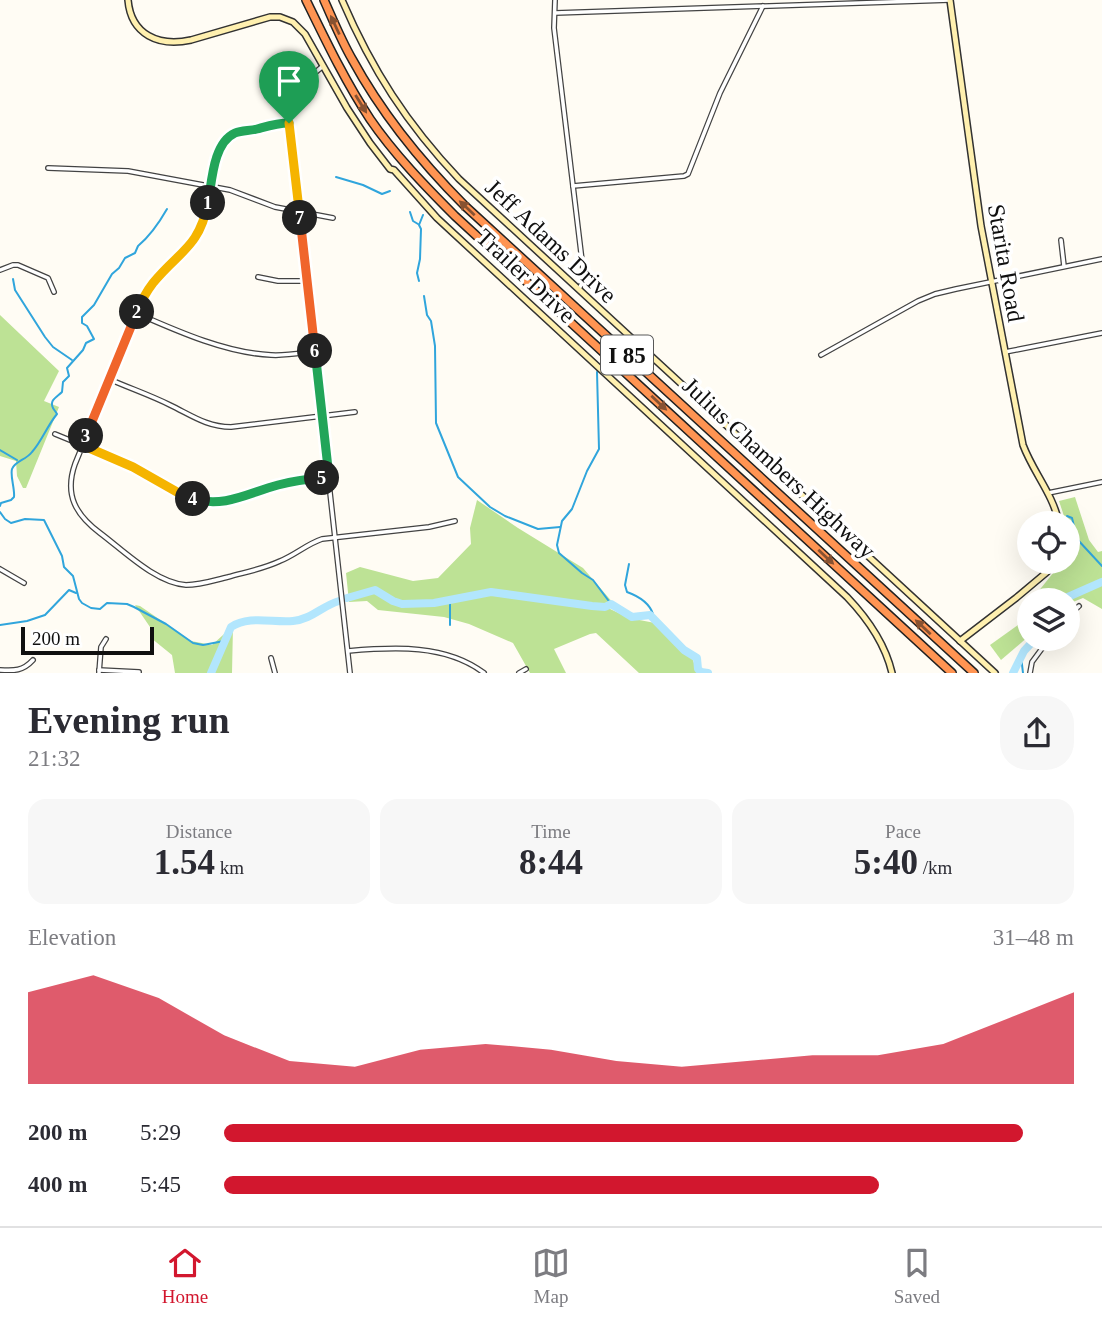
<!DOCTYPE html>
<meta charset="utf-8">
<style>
body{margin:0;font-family:Georgia,serif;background:#f7f7f7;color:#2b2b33;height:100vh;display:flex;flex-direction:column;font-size:26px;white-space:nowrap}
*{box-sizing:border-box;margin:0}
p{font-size:23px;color:#7c7c81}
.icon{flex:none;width:38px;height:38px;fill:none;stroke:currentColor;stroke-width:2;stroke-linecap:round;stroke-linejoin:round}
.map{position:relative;height:673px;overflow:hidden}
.panel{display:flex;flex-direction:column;background:#fff;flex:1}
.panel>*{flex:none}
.tools{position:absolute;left:1017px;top:511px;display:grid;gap:14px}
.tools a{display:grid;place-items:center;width:63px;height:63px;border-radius:50%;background:#fff;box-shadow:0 7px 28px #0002;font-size:35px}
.scale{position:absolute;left:21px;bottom:18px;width:133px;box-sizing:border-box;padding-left:7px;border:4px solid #101010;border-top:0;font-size:19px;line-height:24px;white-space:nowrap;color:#101010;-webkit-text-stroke:5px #fff;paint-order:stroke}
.pin{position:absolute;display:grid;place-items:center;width:60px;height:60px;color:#fff;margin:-72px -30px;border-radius:50% 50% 50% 0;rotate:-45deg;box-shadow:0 0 7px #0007}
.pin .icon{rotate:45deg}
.km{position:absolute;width:35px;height:35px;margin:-18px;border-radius:50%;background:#222;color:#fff;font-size:19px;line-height:35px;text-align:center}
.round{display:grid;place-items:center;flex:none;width:74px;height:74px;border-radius:28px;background:#f7f7f7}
.summary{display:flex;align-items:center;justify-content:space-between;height:119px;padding:0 28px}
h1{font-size:38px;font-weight:800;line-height:52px}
.stats{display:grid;grid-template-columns:repeat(3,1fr);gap:10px;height:119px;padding:7px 28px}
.stats div{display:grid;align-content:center;border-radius:18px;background:#f7f7f7;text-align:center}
.stats b{font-size:35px;font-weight:800}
.stats small{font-size:19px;font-weight:400}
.stats p{font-size:19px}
.chart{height:196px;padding:14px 28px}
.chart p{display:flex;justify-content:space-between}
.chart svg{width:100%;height:126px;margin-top:7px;fill:#d2172e;opacity:.7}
ul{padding:0 28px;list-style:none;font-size:23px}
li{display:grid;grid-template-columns:112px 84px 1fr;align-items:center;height:52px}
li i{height:18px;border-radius:9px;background:#d2172e}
.tab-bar{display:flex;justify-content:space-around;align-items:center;height:98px;border-top:2px solid #e1e1e2;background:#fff;font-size:19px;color:#7c7c81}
.tab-bar a{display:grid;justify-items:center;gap:4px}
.tab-bar .active{color:#d2172e}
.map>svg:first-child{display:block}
</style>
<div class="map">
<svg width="1102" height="673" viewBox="0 0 1102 673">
<rect width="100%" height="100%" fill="#fffcf4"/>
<g fill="#bde295">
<path d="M0,315L59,371L44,401L59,407L26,488H23L17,476L16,461L0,456Z"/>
<path d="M1075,497L1089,540L1098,552L1102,551V609L1083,598L1068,604V600H1034L1033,598L1062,562H1068L1069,531L1059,501Z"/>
<path d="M477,500L518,528L583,568L614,604L608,608L629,618L655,623L692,658L698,673H639L596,633L590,634L554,649L566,673H530L513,643L469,624L444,617L378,610L367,601L349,602L346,573L360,567L413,581L438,578L471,544L470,528Z"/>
<path d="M135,605L140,606L191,641L212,645L233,626L232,673H175L172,655L151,638L150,627Z"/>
<path d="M1029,617V636L1001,660L990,645Z"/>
</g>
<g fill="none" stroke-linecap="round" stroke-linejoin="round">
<g stroke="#30a5dc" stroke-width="2">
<path d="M336,177L363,185L382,194L390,191"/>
<path d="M410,212L413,221L418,224"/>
<path d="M13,279L15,290L45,337L53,347L72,360"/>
<path d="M419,281L417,273L420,259L421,229L419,225L423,215"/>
<path d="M424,296L427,315L431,321L435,346L436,423L458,477L490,507L505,516L538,529L560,527"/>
<path d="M597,372L599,449L587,471L572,509L562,521L557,545L559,553L582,573L593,580L611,604"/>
<path d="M0,450L17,460"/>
<path d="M0,506L1,503L11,500L14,497C15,489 10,476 12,469C15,461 26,460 32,452C42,441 47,426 57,414C56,412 54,410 53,408C49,400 57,397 62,392L63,382L69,376L67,368L83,350L86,343L94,339L87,326L82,323V317L94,305L112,274L119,268L125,258L135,253L138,246C150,236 159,223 167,209"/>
<path d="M0,512L5,519L11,523L25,519L44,520L62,556L64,567L73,576L79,599L82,603L91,608L100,609L107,603L127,604L134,607L166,624L193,643L203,645L224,641"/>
<path d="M1067,516L1072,518L1077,539L1102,566"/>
<path d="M629,564L625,585L627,592C638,596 649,602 653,614L650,615"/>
<path d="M450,599V625"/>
<path d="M0,625L27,621L45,615L69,590L76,593"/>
<path d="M1021,656L1023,673"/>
</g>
<g stroke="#b2e6fd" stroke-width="8">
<path d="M347,598L375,590L393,601L402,604L434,603L491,592L592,606L605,607L611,604L632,617L650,615L684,650L697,658L698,669L701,672L708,673"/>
<path d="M1061,600L1102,582"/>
<path d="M211,673L231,627C249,615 273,623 293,621C312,619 322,606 339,601"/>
<path d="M1013,673L1024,651L1035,639"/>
</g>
<defs>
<g id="street">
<path d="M555,0L554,28L583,269V281L579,289"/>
<path d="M555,13L950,0"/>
<path d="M323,66C306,79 290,101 289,123L350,673"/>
<path d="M289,123L273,124L258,129L240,131L228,137L220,146C209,173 213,206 199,232C185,258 157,273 142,300L75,464C64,495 76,515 100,533C124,551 156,583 186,585C201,585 215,580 228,577C246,572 263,569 280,561C295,555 307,544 322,539L429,527L455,521"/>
<path d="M48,168L128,171L230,190L275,207L333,218"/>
<path d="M573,186L684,176L688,174L720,93L763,6"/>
<path d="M1061,240L1064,266"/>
<path d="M0,270L13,265H18L48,278L54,292"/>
<path d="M258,277L278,281H307"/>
<path d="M136,313C177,331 226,353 271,355C286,356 300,353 315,351"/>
<path d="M1005,352L1102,333"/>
<path d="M821,355L918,301L935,294L956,289L1102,259"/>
<path d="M109,379C129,388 150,395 170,405C191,415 207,427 231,427L355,412"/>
<path d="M55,434L121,461L184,496L204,502H223L292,481L329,477"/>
<path d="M1048,493L1102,482"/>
<path d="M0,569L24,583"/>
<path d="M1068,617L1079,606"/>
<path d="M348,651C394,647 446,644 484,673"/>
<path d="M271,658L275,673"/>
<path d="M0,670C14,671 23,671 33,660"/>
<path d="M99,670L139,672"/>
<path d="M99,673L101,647L106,639"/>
<path d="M519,673L526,669"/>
<path d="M1030,673L1032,662L1049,639"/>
</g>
<g id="secondary">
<path d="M128,0C131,35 159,47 191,40L270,17H280L293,22L305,34L347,108L370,143L390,169L394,170L437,218L847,597C868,619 885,643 892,673"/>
<path d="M342,0C372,70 407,124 459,179L995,673"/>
<path d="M950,0L981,226L1023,445C1033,472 1053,494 1059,523"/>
<path d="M960,641L1016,598L1047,572L1055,562"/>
</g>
<g id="highway">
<path d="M306,0C326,41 345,81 370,119C394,154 425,186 455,216L952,673"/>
<path d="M324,0C333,20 341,40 352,59C382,114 421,162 465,206L974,673"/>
</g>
</defs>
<use href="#street" stroke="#434343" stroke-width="6"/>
<use href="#secondary" stroke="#323232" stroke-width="8"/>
<use href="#highway" stroke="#212121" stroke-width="10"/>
<use href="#street" stroke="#fff" stroke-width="3.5"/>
<use href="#secondary" stroke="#fff0af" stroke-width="5"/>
<use href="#highway" stroke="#ff9452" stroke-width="7"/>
</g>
<defs><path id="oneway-solid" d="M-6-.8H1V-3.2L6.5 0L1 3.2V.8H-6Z" transform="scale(1.75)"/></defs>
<g fill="#885231">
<use href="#oneway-solid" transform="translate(335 25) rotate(-115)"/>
<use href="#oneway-solid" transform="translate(361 104) rotate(58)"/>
<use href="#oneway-solid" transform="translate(467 208) rotate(-137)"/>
<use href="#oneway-solid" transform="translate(659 403) rotate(43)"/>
<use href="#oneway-solid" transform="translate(826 557) rotate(43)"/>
<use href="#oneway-solid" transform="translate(923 627) rotate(-137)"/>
</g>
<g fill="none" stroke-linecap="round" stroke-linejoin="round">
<defs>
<path id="split-1" d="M208,203C212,181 213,143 235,133C242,130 249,131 257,129C268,126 277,123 289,123"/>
<path id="split-2" d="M137,312C141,302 146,292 153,283C179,251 199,248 208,203"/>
<path id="split-3" d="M86,436L137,312"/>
<path id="split-4" d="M86,436L82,445L133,467L184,496L193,499"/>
<path id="split-5" d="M193,499C225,508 248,493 278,485C293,481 308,479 322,478"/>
<path id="split-6" d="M315,351L329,477L322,478"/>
<path id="split-7" d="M300,218L315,351"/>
<path id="split-8" d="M289,123L300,218"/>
</defs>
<use href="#split-1" stroke="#fff" stroke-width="14"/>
<use href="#split-2" stroke="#fff" stroke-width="14"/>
<use href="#split-3" stroke="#fff" stroke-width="14"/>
<use href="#split-4" stroke="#fff" stroke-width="14"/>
<use href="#split-5" stroke="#fff" stroke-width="14"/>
<use href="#split-6" stroke="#fff" stroke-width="14"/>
<use href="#split-7" stroke="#fff" stroke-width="14"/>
<use href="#split-8" stroke="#fff" stroke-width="14"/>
<use href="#split-1" stroke="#22a559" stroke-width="9"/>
<use href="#split-2" stroke="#f5b400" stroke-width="9"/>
<use href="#split-3" stroke="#f0652b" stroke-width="9"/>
<use href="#split-4" stroke="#f5b400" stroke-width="9"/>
<use href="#split-5" stroke="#22a559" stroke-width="9"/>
<use href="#split-6" stroke="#22a559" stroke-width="9"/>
<use href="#split-7" stroke="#f0652b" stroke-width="9"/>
<use href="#split-8" stroke="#f5b400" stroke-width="9"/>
</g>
<g text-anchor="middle" stroke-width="7" stroke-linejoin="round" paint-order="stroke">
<rect fill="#fff" stroke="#585858" stroke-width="2" x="601" y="335.5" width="52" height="39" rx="5"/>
<g font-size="23" font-weight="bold" fill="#101010">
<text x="627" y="363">I 85</text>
</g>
<g font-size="24" fill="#101010" stroke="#fff">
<text transform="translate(551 241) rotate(43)" y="8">Jeff Adams Drive</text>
<text transform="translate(1006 263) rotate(80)" y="8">Starita Road</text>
<text transform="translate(526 276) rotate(43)" y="8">Trailer Drive</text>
<text transform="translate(779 468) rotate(43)" y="8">Julius Chambers Highway</text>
</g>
</g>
</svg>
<div class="tools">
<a><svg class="icon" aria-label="locate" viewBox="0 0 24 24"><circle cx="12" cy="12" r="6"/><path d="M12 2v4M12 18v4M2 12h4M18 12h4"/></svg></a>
<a><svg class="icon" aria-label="layers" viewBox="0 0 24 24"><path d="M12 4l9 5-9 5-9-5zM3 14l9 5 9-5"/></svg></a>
</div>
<div class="scale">200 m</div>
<div class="pin" style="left:289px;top:123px;background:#1e9e55"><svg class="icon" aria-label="arrive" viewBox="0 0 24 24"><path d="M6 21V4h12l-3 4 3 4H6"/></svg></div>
<b class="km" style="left:208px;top:203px">1</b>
<b class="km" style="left:137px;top:312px">2</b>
<b class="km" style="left:86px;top:436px">3</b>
<b class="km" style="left:193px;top:499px">4</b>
<b class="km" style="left:322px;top:478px">5</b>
<b class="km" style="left:315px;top:351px">6</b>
<b class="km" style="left:300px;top:218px">7</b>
</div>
<section class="panel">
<div class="summary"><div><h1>Evening run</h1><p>21:32</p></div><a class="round"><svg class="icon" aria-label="share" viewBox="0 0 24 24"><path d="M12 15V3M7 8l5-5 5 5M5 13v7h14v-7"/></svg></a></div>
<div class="stats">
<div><p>Distance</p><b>1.54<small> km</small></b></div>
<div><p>Time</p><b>8:44</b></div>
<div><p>Pace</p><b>5:40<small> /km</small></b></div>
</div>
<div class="chart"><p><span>Elevation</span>31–48 m</p>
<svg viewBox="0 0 160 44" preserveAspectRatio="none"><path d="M0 44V12L10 6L20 14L30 27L40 36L50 38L60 32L70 30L80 32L90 36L100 38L110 36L120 34L130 34L140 30L150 21L160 12V44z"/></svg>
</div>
<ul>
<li><b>200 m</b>5:29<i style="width:94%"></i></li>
<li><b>400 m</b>5:45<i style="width:77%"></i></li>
</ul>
</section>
<nav class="tab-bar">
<a class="active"><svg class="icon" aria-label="home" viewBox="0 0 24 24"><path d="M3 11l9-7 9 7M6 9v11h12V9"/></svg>Home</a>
<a><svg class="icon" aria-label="map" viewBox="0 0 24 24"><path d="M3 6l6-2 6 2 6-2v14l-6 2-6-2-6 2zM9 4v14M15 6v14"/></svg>Map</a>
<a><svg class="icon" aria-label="saved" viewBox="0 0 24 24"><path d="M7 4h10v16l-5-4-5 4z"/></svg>Saved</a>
</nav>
